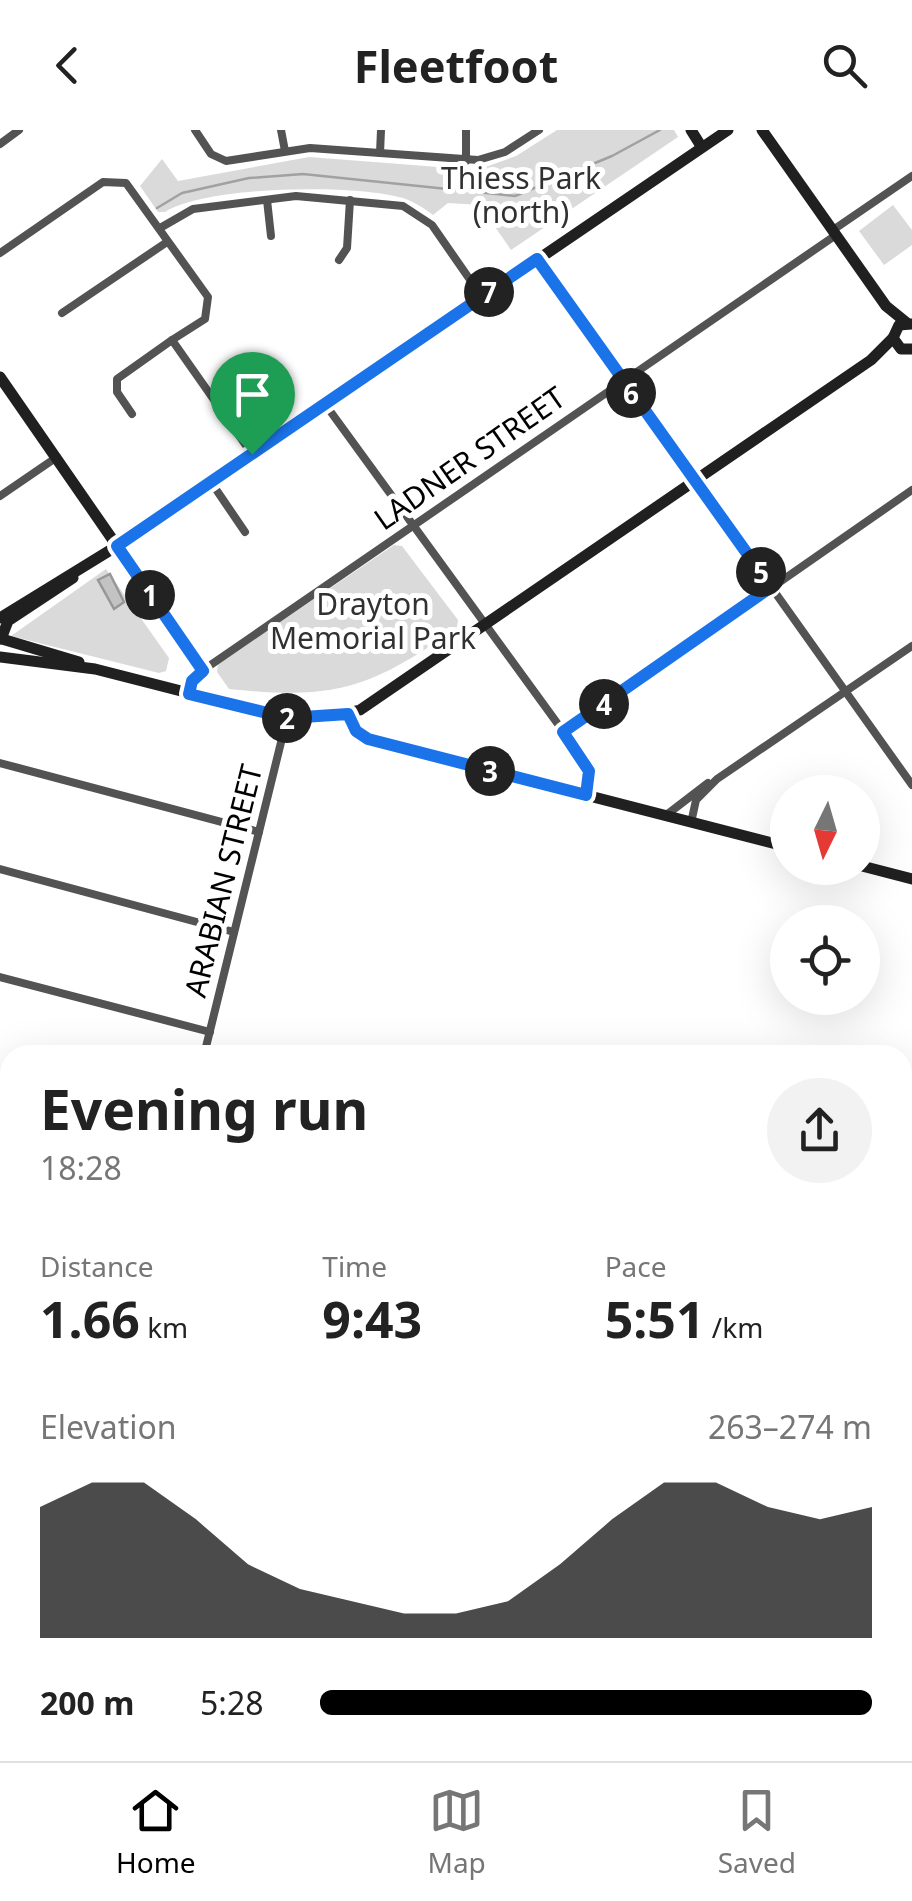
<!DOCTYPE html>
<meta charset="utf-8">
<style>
body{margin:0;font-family:"Noto Sans",sans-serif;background:#f2f2f2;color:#222;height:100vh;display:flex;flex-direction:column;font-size:38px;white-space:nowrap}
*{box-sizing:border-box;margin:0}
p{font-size:32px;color:#767676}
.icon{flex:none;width:55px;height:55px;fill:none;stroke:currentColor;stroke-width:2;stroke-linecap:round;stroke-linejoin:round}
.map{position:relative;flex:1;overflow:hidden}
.panel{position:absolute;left:0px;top:915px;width:912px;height:718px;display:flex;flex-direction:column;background:#fff;border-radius:30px 30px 0 0;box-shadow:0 10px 40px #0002}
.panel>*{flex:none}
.needle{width:65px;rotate:185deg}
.tools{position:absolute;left:770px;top:645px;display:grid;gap:20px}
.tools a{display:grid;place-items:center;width:110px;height:110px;border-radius:50%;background:#fff;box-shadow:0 10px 40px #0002;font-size:50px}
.pin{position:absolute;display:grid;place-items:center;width:85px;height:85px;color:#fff;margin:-102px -42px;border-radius:50% 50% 50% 0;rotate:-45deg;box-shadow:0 0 10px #0007}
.pin .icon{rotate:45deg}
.km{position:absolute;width:50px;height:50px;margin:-25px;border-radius:50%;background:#222;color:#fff;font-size:28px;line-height:50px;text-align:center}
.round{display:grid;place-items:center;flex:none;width:105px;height:105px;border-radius:52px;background:#f2f2f2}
.overview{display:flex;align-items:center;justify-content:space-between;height:170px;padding:0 40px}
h1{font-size:55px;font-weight:700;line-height:75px}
.metrics{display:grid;grid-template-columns:repeat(3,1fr);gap:15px;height:170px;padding:10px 40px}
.metrics div{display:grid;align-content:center}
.metrics b{font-size:50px;font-weight:700}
.metrics small{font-size:28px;font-weight:400}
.metrics p{font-size:28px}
.chart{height:280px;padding:20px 40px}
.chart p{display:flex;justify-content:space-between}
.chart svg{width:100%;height:180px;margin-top:10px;fill:#000;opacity:.7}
ul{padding:0 40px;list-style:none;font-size:32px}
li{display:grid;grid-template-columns:160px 120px 1fr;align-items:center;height:75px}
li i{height:25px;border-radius:12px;background:#000}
header{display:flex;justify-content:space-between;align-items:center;height:130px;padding:0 40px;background:#fff;font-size:45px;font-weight:700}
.tabs{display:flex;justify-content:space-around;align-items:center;height:140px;border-top:2px solid #e0e0e0;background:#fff;font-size:28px;color:#767676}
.tabs a{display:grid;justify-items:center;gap:5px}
.tabs .selected{color:#000}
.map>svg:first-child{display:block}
</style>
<header><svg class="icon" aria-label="back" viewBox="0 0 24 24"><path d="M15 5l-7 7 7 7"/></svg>Fleetfoot<svg class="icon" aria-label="search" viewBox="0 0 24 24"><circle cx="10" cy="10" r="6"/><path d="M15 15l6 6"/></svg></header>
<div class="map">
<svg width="912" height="1631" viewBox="0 0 912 1631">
<rect width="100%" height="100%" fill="#fff"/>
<g fill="#dadada">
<path d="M557,0H674L678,7L511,120L480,75L448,73L433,85C422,77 412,70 399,67C350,54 206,56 165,82H158L140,56L162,29L178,51L309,27L477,40L516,26Z"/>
<path d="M893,75L912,100V115L884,135L859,101Z"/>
<path d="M394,415L402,416L458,490L457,498C369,559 336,570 229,559L217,542L218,534Z"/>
<path d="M106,439L169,528L166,541L159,543L11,506Z"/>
</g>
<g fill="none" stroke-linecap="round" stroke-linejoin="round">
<path stroke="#a1a1a1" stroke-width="2.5" d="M157,78L182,63L249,48L303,44L515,66L612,26L660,0"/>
</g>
<path fill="#c3c3c3" stroke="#979797" stroke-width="2.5" d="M110,444L124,472L114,479L98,450Z"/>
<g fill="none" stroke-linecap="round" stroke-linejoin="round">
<defs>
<g id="highway">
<path d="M902,1464L912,1448"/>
<path d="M807,1631L812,1622"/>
</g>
</defs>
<use href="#highway" stroke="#dbdbdb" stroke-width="19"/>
<g stroke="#535353" stroke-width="8">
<path d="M195,0L211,24L226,31L310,18L478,30L505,22L539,0"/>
<path d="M281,0L285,21"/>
<path d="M466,0V31"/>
<path d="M0,14L19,0"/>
<path d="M380,23L381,0"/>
<path d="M267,70L271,106"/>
<path d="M160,98L193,79L296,66L403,76L432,95L482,167"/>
<path d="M833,100L912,46"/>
<path d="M0,123L103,52L126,53L208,167L205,189L172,210L252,324"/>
<path d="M538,129L912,655"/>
<path d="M339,130L347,118L350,70"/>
<path d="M62,183L167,112"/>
<path d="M325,274L587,634L586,665"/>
<path d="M132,284L117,262V249L172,210"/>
<path d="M211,352L245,402"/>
<path d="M0,366L57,327"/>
<path d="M117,416L203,541"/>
<path d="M189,563L196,545L836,105"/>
<path d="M563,603L912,360"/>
<path d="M0,633L259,702"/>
<path d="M665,686L708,653"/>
<path d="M691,693L696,670L717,649L912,516"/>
<path d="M0,739L234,802"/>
<path d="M0,847L210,902"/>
<path d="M204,925L287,588"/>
<path d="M0,993L10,996"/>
<path d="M0,1081L10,1083"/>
<path d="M3,1170L10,1140"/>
<path d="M0,1368L10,1328"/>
<path d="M1,1368L10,1394"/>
<path d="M0,1402L10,1405"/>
<path d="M0,1491L10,1494"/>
<path d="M85,1631L86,1622"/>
<path d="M304,1631L314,1622"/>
<path d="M318,1631L324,1622"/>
</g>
<g stroke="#202020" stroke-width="11">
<path d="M691,0L701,16"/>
<path d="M762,0L886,176L907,193"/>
<path d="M912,194L899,195L893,208L901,219H912"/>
<path d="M0,247L117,416"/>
<path d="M0,488L117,416L728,0"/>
<path d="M1,509L8,491L73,448"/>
<path d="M2,509L79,532"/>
<path d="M0,527L95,539L287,588L320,589L360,580L871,230L893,208"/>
<path d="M348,584L356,601L368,609L788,717"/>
<path d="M862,736L912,749"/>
<path d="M0,1581L10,1583"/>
<path d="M169,1622L204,1631"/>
</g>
<use href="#highway" stroke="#000" stroke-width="14"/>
<defs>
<g id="rail">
<path d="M902,1193L912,1174"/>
<path d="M589,1631L595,1622"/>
</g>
</defs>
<use href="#rail" stroke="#000" stroke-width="6"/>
<use href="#rail" stroke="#fff" stroke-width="2.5" stroke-dasharray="8" stroke-linecap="butt"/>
</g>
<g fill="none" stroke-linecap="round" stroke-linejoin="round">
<defs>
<path id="route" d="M537,129L771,457L563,602L589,641L586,665L368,609L356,601L348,584L288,588L189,564L192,551L203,541L117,416Z"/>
</defs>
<use href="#route" stroke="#fff" stroke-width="20"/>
<use href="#route" stroke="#1a73e8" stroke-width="12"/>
</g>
<g text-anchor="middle" stroke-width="10" stroke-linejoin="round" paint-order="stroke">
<g font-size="30" fill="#313131" stroke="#fff">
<text x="521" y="59">Thiess Park<tspan x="521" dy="34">(north)</tspan></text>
<text x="373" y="485">Drayton<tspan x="373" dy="34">Memorial Park</tspan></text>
</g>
<g font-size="30" fill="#000" stroke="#fff">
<text transform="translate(470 329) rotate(-35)" y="10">LADNER STREET</text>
<text transform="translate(224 751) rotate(-76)" y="10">ARABIAN STREET</text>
</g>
</g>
</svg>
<div class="tools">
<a><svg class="needle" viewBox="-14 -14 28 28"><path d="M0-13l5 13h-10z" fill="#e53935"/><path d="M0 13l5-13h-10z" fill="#767676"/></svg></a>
<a><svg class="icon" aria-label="locate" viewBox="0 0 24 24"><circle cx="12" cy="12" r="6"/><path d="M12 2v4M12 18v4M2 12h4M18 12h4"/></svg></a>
</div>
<div class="pin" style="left:252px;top:324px;background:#1e9e55"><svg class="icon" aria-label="arrive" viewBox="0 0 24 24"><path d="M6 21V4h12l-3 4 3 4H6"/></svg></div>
<b class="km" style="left:150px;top:465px">1</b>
<b class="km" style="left:287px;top:588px">2</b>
<b class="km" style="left:490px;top:641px">3</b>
<b class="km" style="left:604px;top:574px">4</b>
<b class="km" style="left:761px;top:442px">5</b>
<b class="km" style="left:631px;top:263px">6</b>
<b class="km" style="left:489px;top:162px">7</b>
<section class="panel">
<div class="overview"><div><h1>Evening run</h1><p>18:28</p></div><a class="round"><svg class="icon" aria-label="share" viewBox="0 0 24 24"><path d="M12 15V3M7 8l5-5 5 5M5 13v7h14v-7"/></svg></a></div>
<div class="metrics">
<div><p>Distance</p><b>1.66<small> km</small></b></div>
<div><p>Time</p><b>9:43</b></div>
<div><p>Pace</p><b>5:51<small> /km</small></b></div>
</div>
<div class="chart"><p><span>Elevation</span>263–274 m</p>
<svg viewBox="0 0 160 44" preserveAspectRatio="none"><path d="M0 44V12L10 6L20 6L30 15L40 26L50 32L60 35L70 38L80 38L90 35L100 26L110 15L120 6L130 6L140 12L150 15L160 12V44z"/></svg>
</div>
<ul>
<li><b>200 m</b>5:28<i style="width:100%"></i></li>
</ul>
</section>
</div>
<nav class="tabs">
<a class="selected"><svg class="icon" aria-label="home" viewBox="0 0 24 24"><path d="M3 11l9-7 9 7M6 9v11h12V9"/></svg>Home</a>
<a><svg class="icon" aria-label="map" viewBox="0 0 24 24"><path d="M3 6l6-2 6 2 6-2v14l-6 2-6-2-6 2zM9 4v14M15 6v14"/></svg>Map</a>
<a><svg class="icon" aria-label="saved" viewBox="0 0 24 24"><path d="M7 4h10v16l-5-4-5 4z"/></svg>Saved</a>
</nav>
